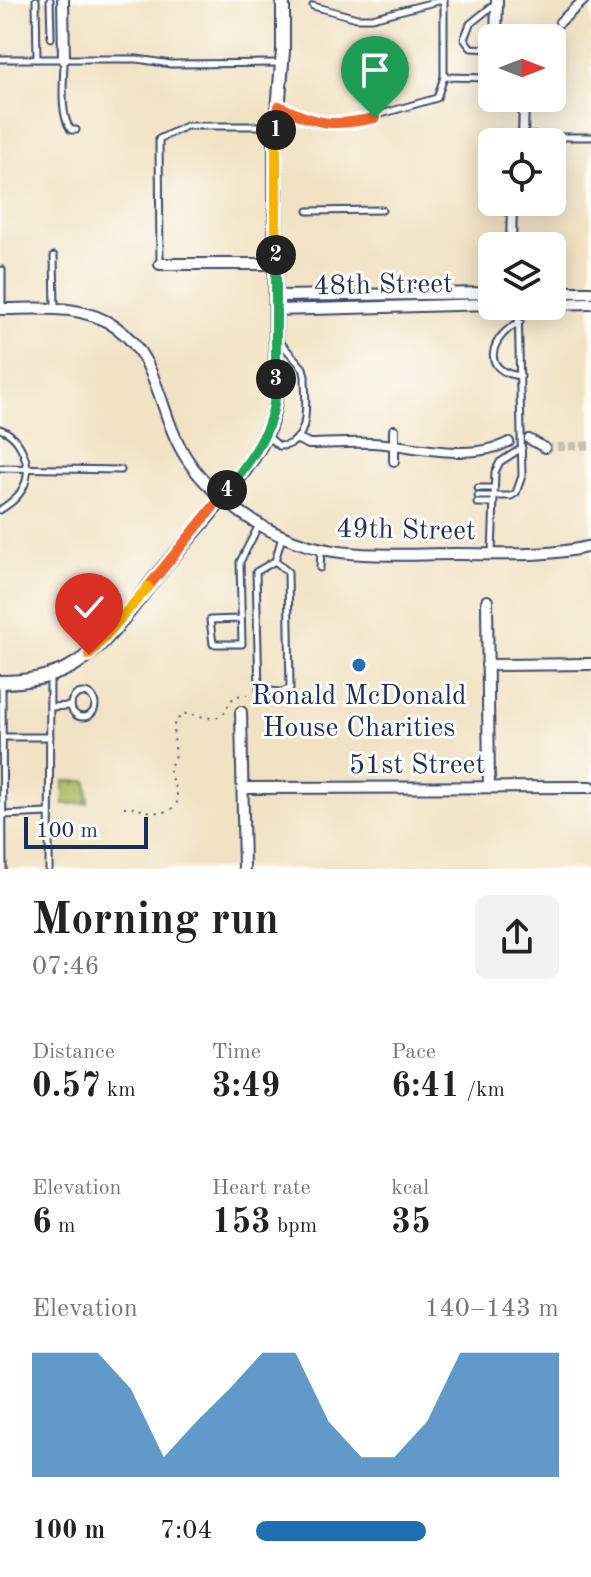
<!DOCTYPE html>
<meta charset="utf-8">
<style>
body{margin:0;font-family:"Old Standard TT",serif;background:#f2f2f2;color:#222;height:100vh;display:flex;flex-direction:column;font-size:30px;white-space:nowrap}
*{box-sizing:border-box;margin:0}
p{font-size:26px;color:#767676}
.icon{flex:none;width:44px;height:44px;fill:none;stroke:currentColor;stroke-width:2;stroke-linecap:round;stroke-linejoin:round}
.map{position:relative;height:869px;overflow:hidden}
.panel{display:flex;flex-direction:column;background:#fff;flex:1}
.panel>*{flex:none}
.needle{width:52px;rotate:90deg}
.controls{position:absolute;left:478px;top:24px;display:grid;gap:16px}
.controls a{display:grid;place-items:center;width:88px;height:88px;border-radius:12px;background:#fff;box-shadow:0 4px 20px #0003;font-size:40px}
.scale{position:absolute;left:24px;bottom:20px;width:124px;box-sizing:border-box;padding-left:8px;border:4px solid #1b2f5e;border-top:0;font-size:22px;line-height:28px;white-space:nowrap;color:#1b2f5e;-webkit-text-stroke:6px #fdfcf7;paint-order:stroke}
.pin{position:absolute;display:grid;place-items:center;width:68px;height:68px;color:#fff;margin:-82px -34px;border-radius:50% 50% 50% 0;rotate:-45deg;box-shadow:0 0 8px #0007}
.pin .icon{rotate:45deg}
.km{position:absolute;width:40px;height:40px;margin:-20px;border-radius:50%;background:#222;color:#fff;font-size:22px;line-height:40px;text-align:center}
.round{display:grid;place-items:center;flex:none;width:84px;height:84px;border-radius:12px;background:#f2f2f2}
.summary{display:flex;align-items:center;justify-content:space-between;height:136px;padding:0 32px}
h1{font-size:44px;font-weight:700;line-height:60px}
.stats{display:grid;grid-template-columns:repeat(3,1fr);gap:12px;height:136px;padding:8px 32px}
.stats div{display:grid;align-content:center}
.stats b{font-size:34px;font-weight:700}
.stats small{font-size:22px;font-weight:400}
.stats p{font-size:22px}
.chart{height:224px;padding:16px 32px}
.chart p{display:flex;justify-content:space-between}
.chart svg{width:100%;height:144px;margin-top:8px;fill:#1f6fb2;opacity:.7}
ul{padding:0 32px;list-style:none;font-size:26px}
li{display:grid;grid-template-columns:128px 96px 1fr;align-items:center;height:60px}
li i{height:20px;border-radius:10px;background:#1f6fb2}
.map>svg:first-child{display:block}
</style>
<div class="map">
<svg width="591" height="869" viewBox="0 0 591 869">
<defs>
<pattern id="park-crowns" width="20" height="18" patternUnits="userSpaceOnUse" patternTransform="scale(2)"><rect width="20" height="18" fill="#aabd61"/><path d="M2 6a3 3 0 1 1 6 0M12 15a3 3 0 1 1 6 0" fill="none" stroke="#8a9a53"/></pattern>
</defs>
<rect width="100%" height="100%" fill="#fdfcf7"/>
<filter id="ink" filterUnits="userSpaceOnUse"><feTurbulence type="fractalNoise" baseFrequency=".0125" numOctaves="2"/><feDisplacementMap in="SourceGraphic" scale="16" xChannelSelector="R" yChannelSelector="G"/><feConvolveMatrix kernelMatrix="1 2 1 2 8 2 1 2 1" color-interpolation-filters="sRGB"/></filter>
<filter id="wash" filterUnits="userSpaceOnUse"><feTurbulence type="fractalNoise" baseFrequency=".006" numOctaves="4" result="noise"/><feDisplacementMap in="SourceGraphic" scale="32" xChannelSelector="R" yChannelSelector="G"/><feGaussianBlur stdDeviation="1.8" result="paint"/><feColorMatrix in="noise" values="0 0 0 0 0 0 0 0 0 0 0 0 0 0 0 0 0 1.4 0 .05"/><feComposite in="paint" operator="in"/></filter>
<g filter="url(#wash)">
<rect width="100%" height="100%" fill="#f2e2c4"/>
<path fill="url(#park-crowns)" stroke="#627660" stroke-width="2" d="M64,781H87L88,803L64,804Z"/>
</g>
<g filter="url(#ink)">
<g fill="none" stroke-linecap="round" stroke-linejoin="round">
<g stroke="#c7beb0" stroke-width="8" stroke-dasharray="8 4" stroke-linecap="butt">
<path d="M550,38L560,22"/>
<path d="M545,448L591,445"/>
</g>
<defs>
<g id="service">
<path d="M36,0L37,59"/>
<path d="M50,0L51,38"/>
<path d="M313,6L357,18H372L442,0"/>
<path d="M492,49L471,48L464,39L470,24L496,3"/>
<path d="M0,59H137L171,64L281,63"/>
<path d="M64,60C64,80 59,114 71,130H76"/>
<path d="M444,77L492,78"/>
<path d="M281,107L317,123L346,124L437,98L444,77V0"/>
<path d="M538,137H591"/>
<path d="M308,211L382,210"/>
<path d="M54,256L55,308"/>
<path d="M160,264L159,139L186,126H276"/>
<path d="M2,308V270"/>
<path d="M520,322C490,336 479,372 521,376"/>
<path d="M0,429C21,436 34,468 23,488C18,498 9,504 0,510"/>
<path d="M267,436L279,446C313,446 305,400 305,376L303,368L279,341"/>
<path d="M0,468L121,470"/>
<path d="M478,488H493"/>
<path d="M478,496H511L516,493L522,476L518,306"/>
<path d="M477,503H492"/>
<path d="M492,553L495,472L500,462L522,448"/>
<path d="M275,561L256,572L259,690L280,692L290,689L288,572L275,561L282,537"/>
<path d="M320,568L321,550"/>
<path d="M241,619L210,620L213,644H242L240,562L259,525"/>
<path d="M2,683L3,869"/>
<circle cx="83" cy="705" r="12"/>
<path d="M50,707L71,706"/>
<path d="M3,737H50"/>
<path d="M3,815L49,813"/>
<path d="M49,869L50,678"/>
</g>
<g id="pedestrian">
<path d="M560,22L584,0"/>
<path d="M523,138L538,137"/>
<path d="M523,142L524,98"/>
<path d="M511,246L512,202"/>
<path d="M298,439L309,444C335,444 360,441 385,444C424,448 472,461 509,442"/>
<path d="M529,439L545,448"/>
<path d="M394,461V430"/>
</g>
<g id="minor">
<path d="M63,0L64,59"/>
<path d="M496,38L497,0"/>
<path d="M160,264H276"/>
<path d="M552,292H591"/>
<path d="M276,296L492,293"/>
<path d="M552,304L591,303"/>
<path d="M0,309C39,309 83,303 117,328C161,360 158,415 187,459C202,482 221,498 243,514C314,564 376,554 458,554C502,554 548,557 591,546"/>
<path d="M276,310L492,304"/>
<path d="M487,601L489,787"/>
<path d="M487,665L591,664"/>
<path d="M241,712L244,869"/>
<path d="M243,788L591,787"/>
</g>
<path id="tertiary" d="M0,682C27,682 53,678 77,663C112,640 137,599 164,567C195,530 240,484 263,441C271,427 274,411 276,394L275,145L283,51V0"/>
</defs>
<use href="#service" stroke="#3b4a6d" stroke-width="9"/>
<use href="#pedestrian" stroke="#3b4a6d" stroke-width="12"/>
<use href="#minor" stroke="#3b4a6d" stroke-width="14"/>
<use href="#tertiary" stroke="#3b4a6d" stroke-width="16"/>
<path stroke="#3b4a6d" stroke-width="2" stroke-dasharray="2 6" stroke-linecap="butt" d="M124,807C136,807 151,814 162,812C191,807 170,784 170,771C170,764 175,759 175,752C176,735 166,724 185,714C196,714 208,720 218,717C232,712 224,694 247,695"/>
<use href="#service" stroke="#fff" stroke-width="5"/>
<use href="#pedestrian" stroke="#fff" stroke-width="8"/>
<use href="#minor" stroke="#fff" stroke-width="10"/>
<use href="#tertiary" stroke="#fff" stroke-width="12"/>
</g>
</g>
<g fill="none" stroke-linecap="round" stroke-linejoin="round" filter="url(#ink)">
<defs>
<path id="split-1" d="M276,130L279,106C318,125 332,127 375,118"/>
<path id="split-2" d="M276,255V130"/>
<path id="split-3" d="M276,255V379"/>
<path id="split-4" d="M227,490C255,455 277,426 276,379"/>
<path id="split-5" d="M148,587L227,490"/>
<path id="split-6" d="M89,655L148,587"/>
</defs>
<use href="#split-1" stroke="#fff" stroke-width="16"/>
<use href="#split-2" stroke="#fff" stroke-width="16"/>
<use href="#split-3" stroke="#fff" stroke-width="16"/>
<use href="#split-4" stroke="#fff" stroke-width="16"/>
<use href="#split-5" stroke="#fff" stroke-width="16"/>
<use href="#split-6" stroke="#fff" stroke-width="16"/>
<use href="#split-1" stroke="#f0652b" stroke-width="10"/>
<use href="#split-2" stroke="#f5b400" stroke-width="10"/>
<use href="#split-3" stroke="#22a559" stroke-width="10"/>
<use href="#split-4" stroke="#22a559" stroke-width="10"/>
<use href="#split-5" stroke="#f0652b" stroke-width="10"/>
<use href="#split-6" stroke="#f5b400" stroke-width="10"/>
</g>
<circle fill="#1f6fb2" stroke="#fdfcf7" stroke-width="3" cx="359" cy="665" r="8"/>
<g text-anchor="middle" stroke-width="6" stroke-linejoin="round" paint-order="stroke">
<g font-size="28" fill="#1b2f5e" stroke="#fdfcf7">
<text transform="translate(383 283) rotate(-1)" y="10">48th Street</text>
<text transform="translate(406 528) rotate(1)" y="10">49th Street</text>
<text x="417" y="773">51st Street</text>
</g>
<g font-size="28" fill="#1b2f5e" stroke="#fdfcf7">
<text x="359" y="704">Ronald McDonald<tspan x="359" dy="32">House Charities</tspan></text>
</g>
</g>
</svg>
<div class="controls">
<a><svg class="needle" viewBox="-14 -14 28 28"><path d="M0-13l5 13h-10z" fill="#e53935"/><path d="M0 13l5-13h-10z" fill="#767676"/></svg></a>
<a><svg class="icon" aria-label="locate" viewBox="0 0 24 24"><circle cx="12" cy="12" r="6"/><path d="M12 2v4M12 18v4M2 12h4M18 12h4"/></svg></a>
<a><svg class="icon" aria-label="layers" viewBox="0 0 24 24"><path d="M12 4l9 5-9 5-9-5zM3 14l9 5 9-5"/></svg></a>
</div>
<div class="scale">100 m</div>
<div class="pin" style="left:375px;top:118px;background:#1e9e55"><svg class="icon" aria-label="arrive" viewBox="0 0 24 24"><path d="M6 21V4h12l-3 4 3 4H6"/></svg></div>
<div class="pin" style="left:89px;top:655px;background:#d93025"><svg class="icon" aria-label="check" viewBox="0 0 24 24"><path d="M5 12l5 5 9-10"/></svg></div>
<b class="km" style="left:276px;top:130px">1</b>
<b class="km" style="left:276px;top:255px">2</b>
<b class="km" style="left:276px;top:379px">3</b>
<b class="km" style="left:227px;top:490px">4</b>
</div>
<section class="panel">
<div class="summary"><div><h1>Morning run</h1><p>07:46</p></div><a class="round"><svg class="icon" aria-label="share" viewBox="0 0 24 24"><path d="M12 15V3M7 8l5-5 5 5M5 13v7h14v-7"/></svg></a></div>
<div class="stats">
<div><p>Distance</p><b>0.57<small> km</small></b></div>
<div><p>Time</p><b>3:49</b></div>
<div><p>Pace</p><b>6:41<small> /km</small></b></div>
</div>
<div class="stats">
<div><p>Elevation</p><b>6<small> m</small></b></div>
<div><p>Heart rate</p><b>153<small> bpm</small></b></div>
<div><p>kcal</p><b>35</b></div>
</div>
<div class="chart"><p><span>Elevation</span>140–143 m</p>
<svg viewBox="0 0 160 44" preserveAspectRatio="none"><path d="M0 44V6L10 6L20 6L30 17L40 38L50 27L60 17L70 6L80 6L90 27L100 38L110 38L120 27L130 6L140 6L150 6L160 6V44z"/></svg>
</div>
<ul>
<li><b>100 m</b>7:04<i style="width:56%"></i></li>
</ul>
</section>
